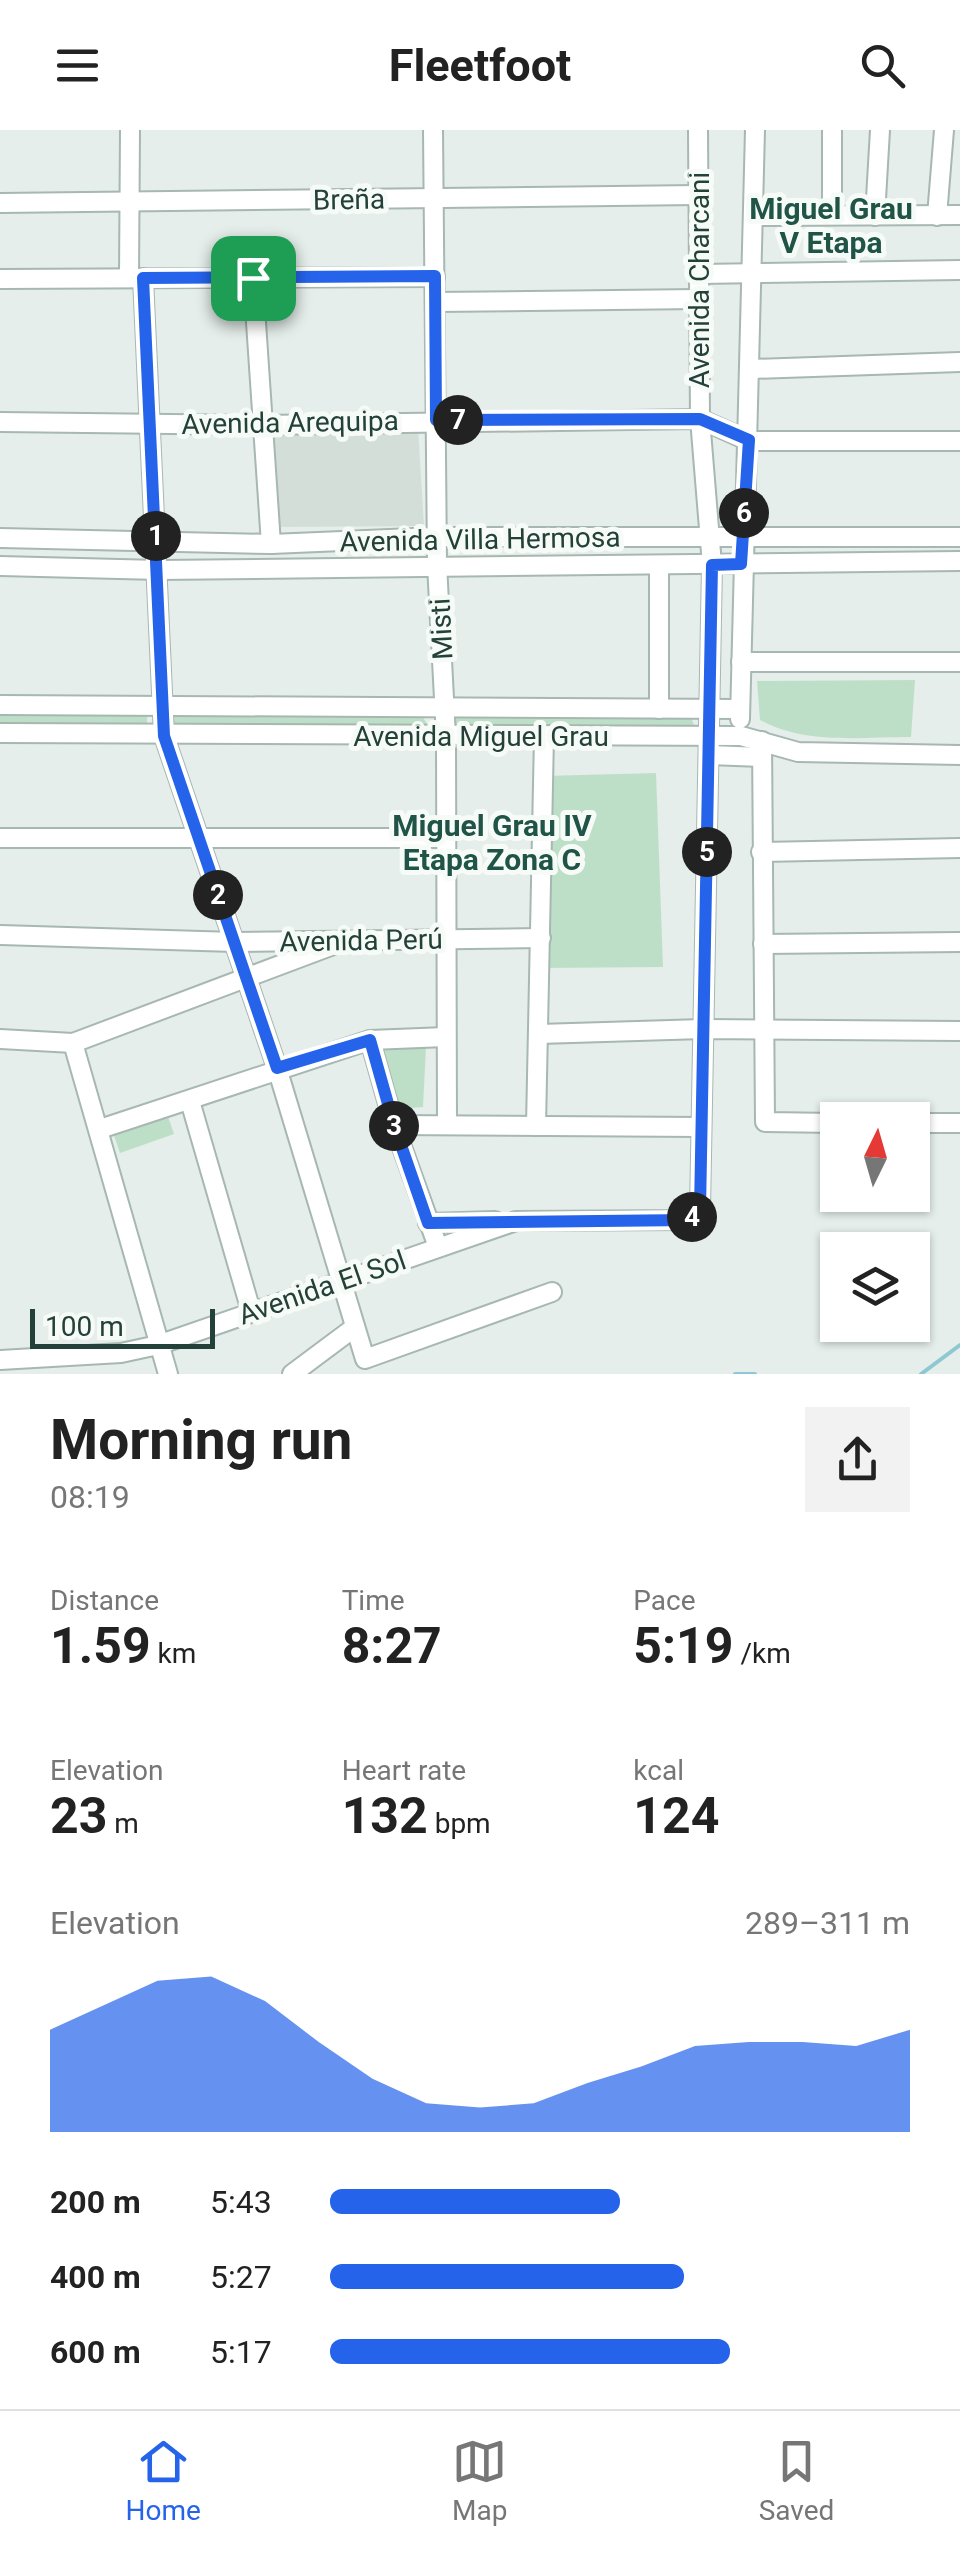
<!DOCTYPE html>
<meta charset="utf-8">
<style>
body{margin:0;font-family:Roboto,sans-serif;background:#f2f2f2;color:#222;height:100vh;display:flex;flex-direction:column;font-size:38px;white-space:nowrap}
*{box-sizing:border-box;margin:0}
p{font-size:32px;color:#767676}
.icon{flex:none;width:55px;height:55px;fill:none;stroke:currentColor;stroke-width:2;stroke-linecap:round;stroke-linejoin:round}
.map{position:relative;height:1244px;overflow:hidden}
.details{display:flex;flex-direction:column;background:#fff;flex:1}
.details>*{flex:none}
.needle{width:65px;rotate:5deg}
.fabs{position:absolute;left:820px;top:972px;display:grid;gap:20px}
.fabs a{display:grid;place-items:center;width:110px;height:110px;border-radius:0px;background:#fff;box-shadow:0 2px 8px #0004;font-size:50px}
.scale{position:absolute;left:30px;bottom:25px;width:185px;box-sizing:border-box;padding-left:10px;border:5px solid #244139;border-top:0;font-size:28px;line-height:35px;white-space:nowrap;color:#244139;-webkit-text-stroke:8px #f6fbf8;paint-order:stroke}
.pin{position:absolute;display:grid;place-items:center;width:85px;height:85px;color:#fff;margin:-42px;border-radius:20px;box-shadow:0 5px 15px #0006}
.km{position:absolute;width:50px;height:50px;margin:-25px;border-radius:50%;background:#222;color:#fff;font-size:28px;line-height:50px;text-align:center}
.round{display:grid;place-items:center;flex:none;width:105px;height:105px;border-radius:0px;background:#f2f2f2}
.headline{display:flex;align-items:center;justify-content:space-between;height:170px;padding:0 50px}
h1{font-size:55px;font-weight:700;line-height:75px}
.figures{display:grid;grid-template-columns:repeat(3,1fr);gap:15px;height:170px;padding:10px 50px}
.figures div{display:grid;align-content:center}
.figures b{font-size:50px;font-weight:700}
.figures small{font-size:28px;font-weight:400}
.figures p{font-size:28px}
.chart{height:280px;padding:20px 50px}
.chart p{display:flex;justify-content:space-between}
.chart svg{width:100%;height:180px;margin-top:10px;fill:#2563eb;opacity:.7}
ul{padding:0 50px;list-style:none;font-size:32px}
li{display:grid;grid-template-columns:160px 120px 1fr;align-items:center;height:75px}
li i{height:25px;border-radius:12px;background:#2563eb}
header{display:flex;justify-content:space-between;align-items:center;height:130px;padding:0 50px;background:#fff;font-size:45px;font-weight:700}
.dock{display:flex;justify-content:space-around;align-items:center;height:140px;border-top:2px solid #e0e0e0;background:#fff;font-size:28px;color:#767676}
.dock a{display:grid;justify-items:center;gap:5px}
.dock .on{color:#2563eb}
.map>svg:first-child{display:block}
</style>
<header><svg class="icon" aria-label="menu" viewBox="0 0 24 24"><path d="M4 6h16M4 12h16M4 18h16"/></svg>Fleetfoot<svg class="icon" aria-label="search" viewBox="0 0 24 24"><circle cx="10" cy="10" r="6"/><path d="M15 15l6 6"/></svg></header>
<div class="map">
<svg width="960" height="1244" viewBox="0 0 960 1244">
<rect width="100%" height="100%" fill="#e5eeea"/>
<path fill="#d3ded9" d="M418,298L424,396L275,397L272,302Z"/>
<g fill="#bedfc7">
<path d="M915,550L911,607C860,607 806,615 760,590L757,551Z"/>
<path d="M0,581L139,582L147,586V593L138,598H0Z"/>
<path d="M178,583L421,584L427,594L420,599L178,600L171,588Z"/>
<path d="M460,583H689L694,595L687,599L459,600L452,588Z"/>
<path d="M656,643L663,837L542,838L544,646Z"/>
<path d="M426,917L423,977L395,979L377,918Z"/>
<path d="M165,978L174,1004L120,1023L111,997Z"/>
</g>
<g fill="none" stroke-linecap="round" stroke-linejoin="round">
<g stroke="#8ec9d3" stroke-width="4">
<path d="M735,1244H755"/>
<path d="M921,1244L960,1215"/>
</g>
<defs>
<g id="minor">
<path d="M433,0L437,434L446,607L447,995"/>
<path d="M0,73L698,65"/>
<path d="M832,85V0"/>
<path d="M755,86L960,85"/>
<path d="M875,86L880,0"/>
<path d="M937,86L944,0"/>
<path d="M699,144L960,140"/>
<path d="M129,148L130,0"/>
<path d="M143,148L164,606L277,938L365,1229L552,1162"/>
<path d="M253,148L271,414"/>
<path d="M0,149L435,147"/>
<path d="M435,172L699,169"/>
<path d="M752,239L960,232"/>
<path d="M0,292L262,295L700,289L749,311H960"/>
<path d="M0,408L271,414L437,407H960"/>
<path d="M659,435V579"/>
<path d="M0,436L159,440L960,431"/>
<path d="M741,532H960"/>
<path d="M0,575L740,579"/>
<path d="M740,589L755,0"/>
<path d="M0,603L741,606L798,622L960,625"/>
<path d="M762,611L765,992L838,993"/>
<path d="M709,625L762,627"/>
<path d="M0,708H446"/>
<path d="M761,722L960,718"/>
<path d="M0,805L235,812L541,808"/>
<path d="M763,814L960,812"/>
<path d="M539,904L703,899L960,901"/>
<path d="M0,909L73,913L336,814"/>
<path d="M370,910L394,995L438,1117"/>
<path d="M73,913L168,1244"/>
<path d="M190,971L251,1181"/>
<path d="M912,993H960"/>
<path d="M394,995L701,997"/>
<path d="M536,996L544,606"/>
<path d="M100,999L370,910L446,907"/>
<path d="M428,1093L495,1091"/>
<path d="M0,1230L121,1223L158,1215L516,1091L689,1090L700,1080L712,435L700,289L698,0"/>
<path d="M292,1244L355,1197"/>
</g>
</defs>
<use href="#minor" stroke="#a7b7b1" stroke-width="22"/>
<use href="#minor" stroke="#fff" stroke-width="18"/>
</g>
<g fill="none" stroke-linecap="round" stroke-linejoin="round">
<defs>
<path id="route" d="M435,146L436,290L700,289L749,310L741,434L712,435L700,1080L690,1090L428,1093L394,995L370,910L277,938L164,606L143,148Z"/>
</defs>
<use href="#route" stroke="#fff" stroke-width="20"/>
<use href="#route" stroke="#2563eb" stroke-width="12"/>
</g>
<g text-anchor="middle" stroke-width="10" stroke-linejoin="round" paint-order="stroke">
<g font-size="28" fill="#244139" stroke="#f6fbf8">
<text transform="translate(349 69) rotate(-1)" y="10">Breña</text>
<text transform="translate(699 150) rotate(-90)" y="10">Avenida Charcani</text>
<text transform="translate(290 292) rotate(-1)" y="10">Avenida Arequipa</text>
<text transform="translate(480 409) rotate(-1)" y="10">Avenida Villa Hermosa</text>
<text transform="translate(441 499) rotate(-93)" y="10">Misti</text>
<text x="481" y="616">Avenida Miguel Grau</text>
<text transform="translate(361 810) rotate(-1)" y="10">Avenida Perú</text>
<text transform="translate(322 1157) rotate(-19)" y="10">Avenida El Sol</text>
</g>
<g font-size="30" font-weight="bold" fill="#1f5446" stroke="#f6fbf8">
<text x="831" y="89">Miguel Grau<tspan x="831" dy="34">V Etapa</tspan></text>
<text x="492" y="706">Miguel Grau IV<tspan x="492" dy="34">Etapa Zona C</tspan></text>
</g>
</g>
</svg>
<div class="fabs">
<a><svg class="needle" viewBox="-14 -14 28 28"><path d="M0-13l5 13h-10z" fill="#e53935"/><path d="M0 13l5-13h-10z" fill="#767676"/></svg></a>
<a><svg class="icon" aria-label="layers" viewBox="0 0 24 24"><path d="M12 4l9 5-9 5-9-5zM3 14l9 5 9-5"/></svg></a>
</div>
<div class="scale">100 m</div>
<div class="pin" style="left:253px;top:148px;background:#1e9e55"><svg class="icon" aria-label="arrive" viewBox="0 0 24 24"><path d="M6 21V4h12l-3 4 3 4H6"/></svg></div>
<b class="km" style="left:156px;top:406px">1</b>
<b class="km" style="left:218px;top:765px">2</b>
<b class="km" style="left:394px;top:996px">3</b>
<b class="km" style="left:692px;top:1087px">4</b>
<b class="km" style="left:707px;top:722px">5</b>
<b class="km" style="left:744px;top:383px">6</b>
<b class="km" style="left:458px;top:290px">7</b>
</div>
<section class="details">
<div class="headline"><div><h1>Morning run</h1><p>08:19</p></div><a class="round"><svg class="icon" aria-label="share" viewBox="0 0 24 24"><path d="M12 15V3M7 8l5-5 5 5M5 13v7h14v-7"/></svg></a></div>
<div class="figures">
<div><p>Distance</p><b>1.59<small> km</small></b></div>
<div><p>Time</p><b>8:27</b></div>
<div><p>Pace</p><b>5:19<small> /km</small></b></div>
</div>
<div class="figures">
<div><p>Elevation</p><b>23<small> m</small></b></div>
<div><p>Heart rate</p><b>132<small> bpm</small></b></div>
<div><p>kcal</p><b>124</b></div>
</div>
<div class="chart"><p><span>Elevation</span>289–311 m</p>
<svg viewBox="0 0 160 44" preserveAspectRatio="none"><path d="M0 44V19L10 13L20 7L30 6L40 12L50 22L60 31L70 37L80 38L90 37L100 32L110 28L120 23L130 22L140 22L150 23L160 19V44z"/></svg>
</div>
<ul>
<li><b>200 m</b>5:43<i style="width:50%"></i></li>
<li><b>400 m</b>5:27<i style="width:61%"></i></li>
<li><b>600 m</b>5:17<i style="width:69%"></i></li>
</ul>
</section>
<nav class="dock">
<a class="on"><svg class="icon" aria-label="home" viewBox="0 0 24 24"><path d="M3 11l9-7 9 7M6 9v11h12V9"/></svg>Home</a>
<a><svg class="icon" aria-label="map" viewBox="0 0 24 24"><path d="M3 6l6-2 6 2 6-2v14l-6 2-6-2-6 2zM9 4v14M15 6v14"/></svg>Map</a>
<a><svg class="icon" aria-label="saved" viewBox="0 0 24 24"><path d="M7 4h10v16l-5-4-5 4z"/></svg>Saved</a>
</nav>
